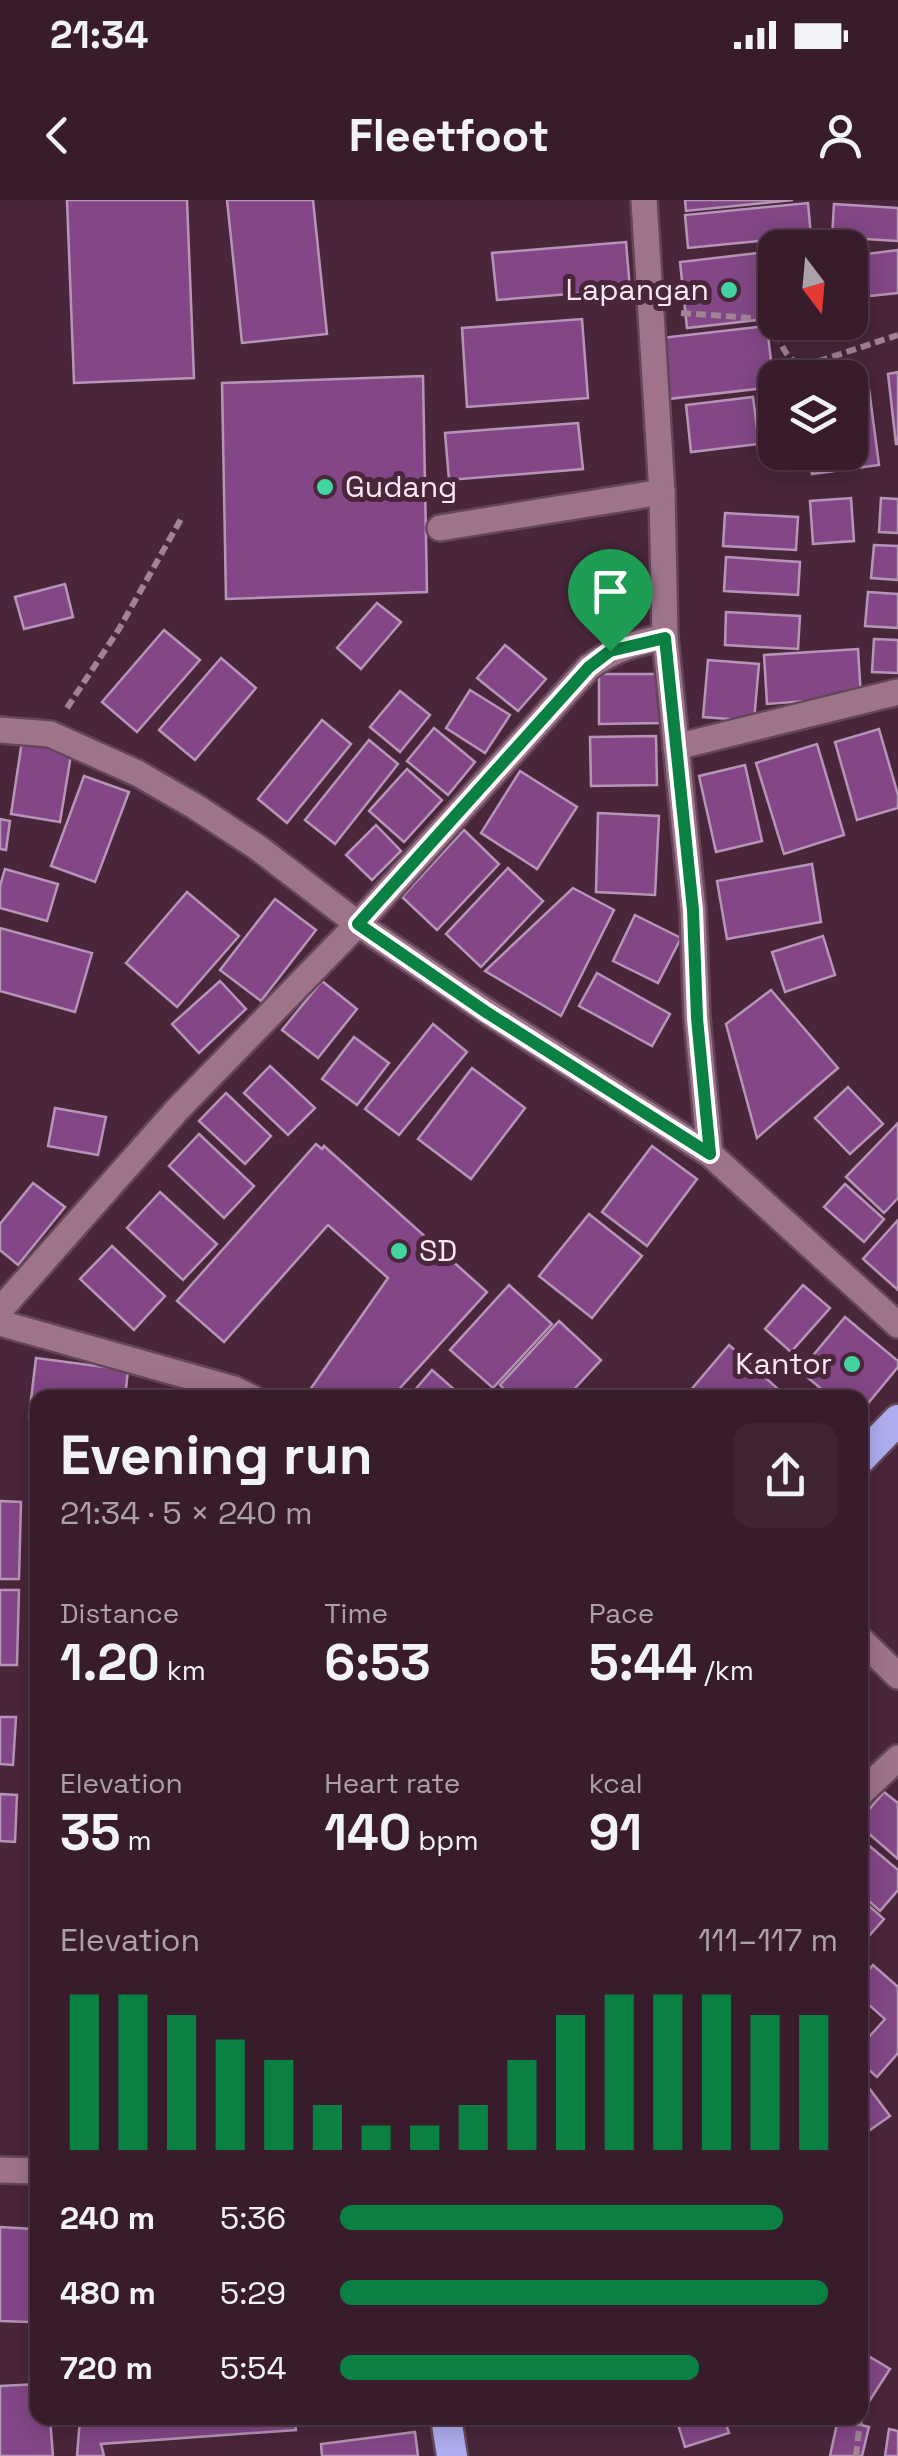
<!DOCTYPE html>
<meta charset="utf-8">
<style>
body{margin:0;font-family:"Space Grotesk",sans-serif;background:#3f2534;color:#f1f3f6;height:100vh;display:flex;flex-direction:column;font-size:38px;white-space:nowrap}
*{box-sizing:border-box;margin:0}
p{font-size:32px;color:#aba1a9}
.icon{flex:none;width:55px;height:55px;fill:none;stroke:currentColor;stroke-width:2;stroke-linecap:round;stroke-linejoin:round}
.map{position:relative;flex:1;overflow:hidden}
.panel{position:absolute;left:30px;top:1190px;width:838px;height:1035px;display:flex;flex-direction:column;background:#381c2c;border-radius:20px;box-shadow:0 5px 25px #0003,0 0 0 2px #523a48}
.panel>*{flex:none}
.needle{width:65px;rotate:164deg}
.tools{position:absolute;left:758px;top:30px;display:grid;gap:20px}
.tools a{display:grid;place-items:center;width:110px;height:110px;border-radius:20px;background:#381c2c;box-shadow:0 5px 25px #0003,0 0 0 2px #523a48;font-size:50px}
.pin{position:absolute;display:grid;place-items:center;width:85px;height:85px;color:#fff;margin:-102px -42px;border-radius:50% 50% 50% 0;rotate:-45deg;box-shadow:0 0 10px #0007}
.pin .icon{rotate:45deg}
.round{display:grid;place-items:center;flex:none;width:105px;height:105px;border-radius:20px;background:#3f2534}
.overview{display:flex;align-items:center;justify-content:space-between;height:170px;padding:0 30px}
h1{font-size:55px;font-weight:600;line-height:75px}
.figures{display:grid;grid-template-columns:repeat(3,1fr);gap:15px;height:170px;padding:10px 30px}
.figures div{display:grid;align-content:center}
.figures b{font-size:50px;font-weight:600}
.figures small{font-size:28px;font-weight:400}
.figures p{font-size:28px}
.chart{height:280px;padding:20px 30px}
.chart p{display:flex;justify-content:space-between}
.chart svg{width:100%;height:180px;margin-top:10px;stroke:#0b8043;stroke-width:6}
ul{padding:0 30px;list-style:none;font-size:32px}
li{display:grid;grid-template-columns:160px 120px 1fr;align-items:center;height:75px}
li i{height:25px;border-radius:12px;background:#0b8043}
.status{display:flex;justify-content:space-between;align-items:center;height:70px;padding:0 50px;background:#381c2c;direction:ltr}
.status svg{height:28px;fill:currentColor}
header{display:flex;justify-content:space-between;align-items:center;height:130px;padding:0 30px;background:#381c2c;font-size:45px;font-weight:600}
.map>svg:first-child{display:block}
</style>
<div class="status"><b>21:34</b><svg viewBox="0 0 49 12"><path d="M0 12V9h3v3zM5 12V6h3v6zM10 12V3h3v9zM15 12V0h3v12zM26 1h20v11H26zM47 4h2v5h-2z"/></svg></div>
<header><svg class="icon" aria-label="back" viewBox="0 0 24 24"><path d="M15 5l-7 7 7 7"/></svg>Fleetfoot<svg class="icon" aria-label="person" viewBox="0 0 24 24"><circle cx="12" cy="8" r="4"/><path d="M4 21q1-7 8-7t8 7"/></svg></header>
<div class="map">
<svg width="898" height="2256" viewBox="0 0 898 2256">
<rect width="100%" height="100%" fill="#4a263b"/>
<g fill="#834787" stroke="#b795b8" stroke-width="2.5">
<path d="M67,0H187L194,178L74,183Z"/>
<path d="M227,0H313L327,134L242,143Z"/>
<path d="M685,0H793L686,11Z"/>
<path d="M808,3L811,36L688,48L685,15Z"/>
<path d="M834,4L898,8V41L832,37Z"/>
<path d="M626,42L630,89L497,100L492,53Z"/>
<path d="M898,50V93L850,98V56Z"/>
<path d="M775,51V118L687,128L680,62Z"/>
<path d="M582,119L588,198L467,207L462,128Z"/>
<path d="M767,126L774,187L668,199L661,138Z"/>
<path d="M898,172V244H896L888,174Z"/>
<path d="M867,174L879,265L812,274L809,252H850V178H837Z"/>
<path d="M423,176L427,392L226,399L222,183Z"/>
<path d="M753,197L759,244L691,252L686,205Z"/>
<path d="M578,223L583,269L449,280L445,233Z"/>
<path d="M851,298L854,341L813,344L810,301Z"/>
<path d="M881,298L898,299V333L879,332Z"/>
<path d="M725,313L798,317L796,350L723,346Z"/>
<path d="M874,345L898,346V380L871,378Z"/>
<path d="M726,357L800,362L798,395L724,391Z"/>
<path d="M65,384L73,417L24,429L15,397Z"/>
<path d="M868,392L898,394V428L865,426Z"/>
<path d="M377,403L401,422L361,469L337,448Z"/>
<path d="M726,412L800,416L798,449L725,445Z"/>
<path d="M164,430L200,460L137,532L102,502Z"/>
<path d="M874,439L898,440V473L872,472Z"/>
<path d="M505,445L546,479L518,511L477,478Z"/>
<path d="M858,449L861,497L767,504L764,455Z"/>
<path d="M221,458L256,488L195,560L159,530Z"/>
<path d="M708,460L759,464L754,521L703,517Z"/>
<path d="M599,474H664V523L599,524Z"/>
<path d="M470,490L510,515L485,553L446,528Z"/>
<path d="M400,491L430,515L400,552L370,527Z"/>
<path d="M322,520L351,544L287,623L258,599Z"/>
<path d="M434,528L475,562L448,595L407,561Z"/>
<path d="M879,529L898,595V608L857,620L835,542Z"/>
<path d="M656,536L657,585L591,586L590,537Z"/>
<path d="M369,540L398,564L335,644L305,620Z"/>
<path d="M22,541L72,549L60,622L11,614Z"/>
<path d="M817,544L844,635L784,654L756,563Z"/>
<path d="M745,565L762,641L716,652L699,576Z"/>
<path d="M407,569L442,600L404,642L369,611Z"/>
<path d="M520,571L577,607L537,669L481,633Z"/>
<path d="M84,576L129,592L95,682L51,666Z"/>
<path d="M598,613L659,616L655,695L596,692Z"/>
<path d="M0,619L10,621L6,650L0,649Z"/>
<path d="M376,625L401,651L372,680L346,655Z"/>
<path d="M464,630L499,664L437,730L402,697Z"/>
<path d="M812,664L821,722L727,739L717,681Z"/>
<path d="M508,668L543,701L481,767L446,734Z"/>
<path d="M5,669L58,684L47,721L0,708V686Z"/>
<path d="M573,688L614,710L561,816L485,771Z"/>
<path d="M187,692L239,736L177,807L126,763Z"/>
<path d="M275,699L316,730L261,801L220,770Z"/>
<path d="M635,715L681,738L658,783L613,761Z"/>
<path d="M0,728L92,753L75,812L0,791Z"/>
<path d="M823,736L835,775L785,792L772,752Z"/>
<path d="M597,773L670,814L652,846L579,806Z"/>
<path d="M220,781L246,809L199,853L172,824Z"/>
<path d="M322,781L357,809L318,858L282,830Z"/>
<path d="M771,790L838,868L757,938L726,824Z"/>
<path d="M433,824L467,852L399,935L365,909Z"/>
<path d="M354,837L389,863L357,905L322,879Z"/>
<path d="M270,866L315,908L288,935L244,893Z"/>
<path d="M472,868L525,908L471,979L418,939Z"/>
<path d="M848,887L883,924L850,954L815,918Z"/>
<path d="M226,893L271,936L245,964L199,921Z"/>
<path d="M55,908L106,917L98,955L48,946Z"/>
<path d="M898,923V998L884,1013L846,977Z"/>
<path d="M199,934L254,986L224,1018L169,966Z"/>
<path d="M316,944L322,949L324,946L487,1092L391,1198H313L307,1194L388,1078L328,1025L224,1142L177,1101Z"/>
<path d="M652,946L697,979L647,1046L602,1012Z"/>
<path d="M33,983L65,1007L18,1065L0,1050V1024Z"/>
<path d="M845,984L884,1019L864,1042L824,1007Z"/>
<path d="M160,992L217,1044L183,1080L127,1028Z"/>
<path d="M589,1014L642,1056L592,1118L539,1076Z"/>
<path d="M898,1020V1090L863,1059Z"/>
<path d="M112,1046L165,1096L134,1130L80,1079Z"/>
<path d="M509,1085L552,1124L493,1188L450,1150Z"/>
<path d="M803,1085L830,1108L791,1152L765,1129Z"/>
<path d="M845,1117L898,1161V1167L860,1213V1198H832L800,1171Z"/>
<path d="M559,1121L601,1160L566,1198H513L500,1185Z"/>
<path d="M729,1145L787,1197V1198H684Z"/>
<path d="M36,1158L128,1170L125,1198H38V1217L29,1216Z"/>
<path d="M432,1170L464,1198H408Z"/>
<path d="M185,1182L204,1198H173Z"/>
<path d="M0,1301L21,1302L19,1379H0Z"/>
<path d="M0,1390H19L17,1465H0Z"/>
<path d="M0,1517H16L13,1565L0,1564Z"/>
<path d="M884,1592L898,1603V1659L860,1626V1620Z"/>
<path d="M0,1594L17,1595L15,1642L0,1641Z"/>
<path d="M860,1638L898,1670V1690L880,1711L860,1693Z"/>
<path d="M860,1698L884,1719L860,1746Z"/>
<path d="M873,1765L898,1787V1853L877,1877L860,1862V1847L885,1819L860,1797V1780Z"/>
<path d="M860,1876L890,1916L860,1937Z"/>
<path d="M0,2027L33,2029L29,2122L0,2121Z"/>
<path d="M38,2045V2125L33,2124Z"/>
<path d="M860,2151L890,2169L865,2208L860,2206Z"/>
<path d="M38,2184V2218H50L53,2256H0V2186Z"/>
<path d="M80,2218H294L296,2230L101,2244L104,2256H77Z"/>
<path d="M676,2218H724L729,2233L685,2247Z"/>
<path d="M838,2219L869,2227L862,2256H830Z"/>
<path d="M889,2229L898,2231V2256H885Z"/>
<path d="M415,2232L418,2256H322L321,2244Z"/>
</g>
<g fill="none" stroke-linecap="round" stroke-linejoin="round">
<defs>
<g id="minor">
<path d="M644,0L662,292L665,437L693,710L697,818L710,954L898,1125"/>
<path d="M440,328L662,292"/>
<path d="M0,530L50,534L137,573L196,607L257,647L358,724L486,811L710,954"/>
<path d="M676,547L898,492"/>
<path d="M0,1110L177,910L358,724L589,467C614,449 635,443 665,437"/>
<path d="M0,1123L234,1189L252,1198"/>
<path d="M860,1439L898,1476"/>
<path d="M860,1594L898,1558"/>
<path d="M0,1970L38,1971"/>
</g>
<g id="highway">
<path d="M860,1259L898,1220"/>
<path d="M446,2218L452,2256"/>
</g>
</defs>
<use href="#minor" stroke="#644658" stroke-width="30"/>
<use href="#highway" stroke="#644658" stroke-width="35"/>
<g stroke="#a08494" stroke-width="6" stroke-dasharray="10 5" stroke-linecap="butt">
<path d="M681,113L767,119L774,121C781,142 782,158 804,166L898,135"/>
<path d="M67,508L119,429L181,319"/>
<path d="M856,2256L860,2220"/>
</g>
<use href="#minor" stroke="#9f748b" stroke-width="25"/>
<use href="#highway" stroke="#aeadef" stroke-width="30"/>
</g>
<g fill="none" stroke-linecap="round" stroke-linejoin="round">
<defs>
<path id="route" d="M665,438L693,710L697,818L710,954L486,812L358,724L589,467L610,451Z"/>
</defs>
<use href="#route" stroke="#fff" stroke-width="20"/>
<use href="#route" stroke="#0b8043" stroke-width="12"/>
</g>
<g fill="#42d4a0" stroke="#4a263b" stroke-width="4">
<circle cx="729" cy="90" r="10"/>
<circle cx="325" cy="287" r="10"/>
<circle cx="399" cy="1051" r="10"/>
<circle cx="852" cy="1164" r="10"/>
</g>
<g text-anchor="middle" stroke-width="10" stroke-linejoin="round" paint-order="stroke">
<g font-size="30" fill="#fce9f3" stroke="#4a263b" text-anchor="end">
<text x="709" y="100">Lapangan</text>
<text x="345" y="297" text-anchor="start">Gudang</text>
<text x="419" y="1061" text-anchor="start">SD</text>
<text x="832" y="1174">Kantor</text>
</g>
</g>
</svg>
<div class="tools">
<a><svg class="needle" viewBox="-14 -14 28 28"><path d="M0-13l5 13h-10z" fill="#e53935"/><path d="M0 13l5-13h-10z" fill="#aba1a9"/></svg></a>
<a><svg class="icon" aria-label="layers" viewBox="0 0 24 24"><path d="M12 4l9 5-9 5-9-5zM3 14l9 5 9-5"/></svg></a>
</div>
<div class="pin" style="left:610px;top:451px;background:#1e9e55"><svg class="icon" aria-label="arrive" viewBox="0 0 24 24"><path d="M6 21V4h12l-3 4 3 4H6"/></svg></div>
<section class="panel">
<div class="overview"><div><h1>Evening run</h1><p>21:34 · 5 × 240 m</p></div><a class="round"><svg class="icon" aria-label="share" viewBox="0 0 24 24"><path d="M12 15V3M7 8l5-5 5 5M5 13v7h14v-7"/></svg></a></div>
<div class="figures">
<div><p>Distance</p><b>1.20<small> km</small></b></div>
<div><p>Time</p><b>6:53</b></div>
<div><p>Pace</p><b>5:44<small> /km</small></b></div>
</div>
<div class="figures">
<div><p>Elevation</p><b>35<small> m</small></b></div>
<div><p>Heart rate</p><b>140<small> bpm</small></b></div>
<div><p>kcal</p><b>91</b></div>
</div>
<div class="chart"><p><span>Elevation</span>111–117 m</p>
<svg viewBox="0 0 160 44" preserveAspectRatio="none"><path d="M5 44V6M15 44V6M25 44V11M35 44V17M45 44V22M55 44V33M65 44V38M75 44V38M85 44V33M95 44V22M105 44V11M115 44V6M125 44V6M135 44V6M145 44V11M155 44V11"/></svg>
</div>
<ul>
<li><b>240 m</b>5:36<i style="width:89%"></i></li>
<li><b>480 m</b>5:29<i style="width:98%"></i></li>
<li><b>720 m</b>5:54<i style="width:72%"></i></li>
</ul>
</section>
</div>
